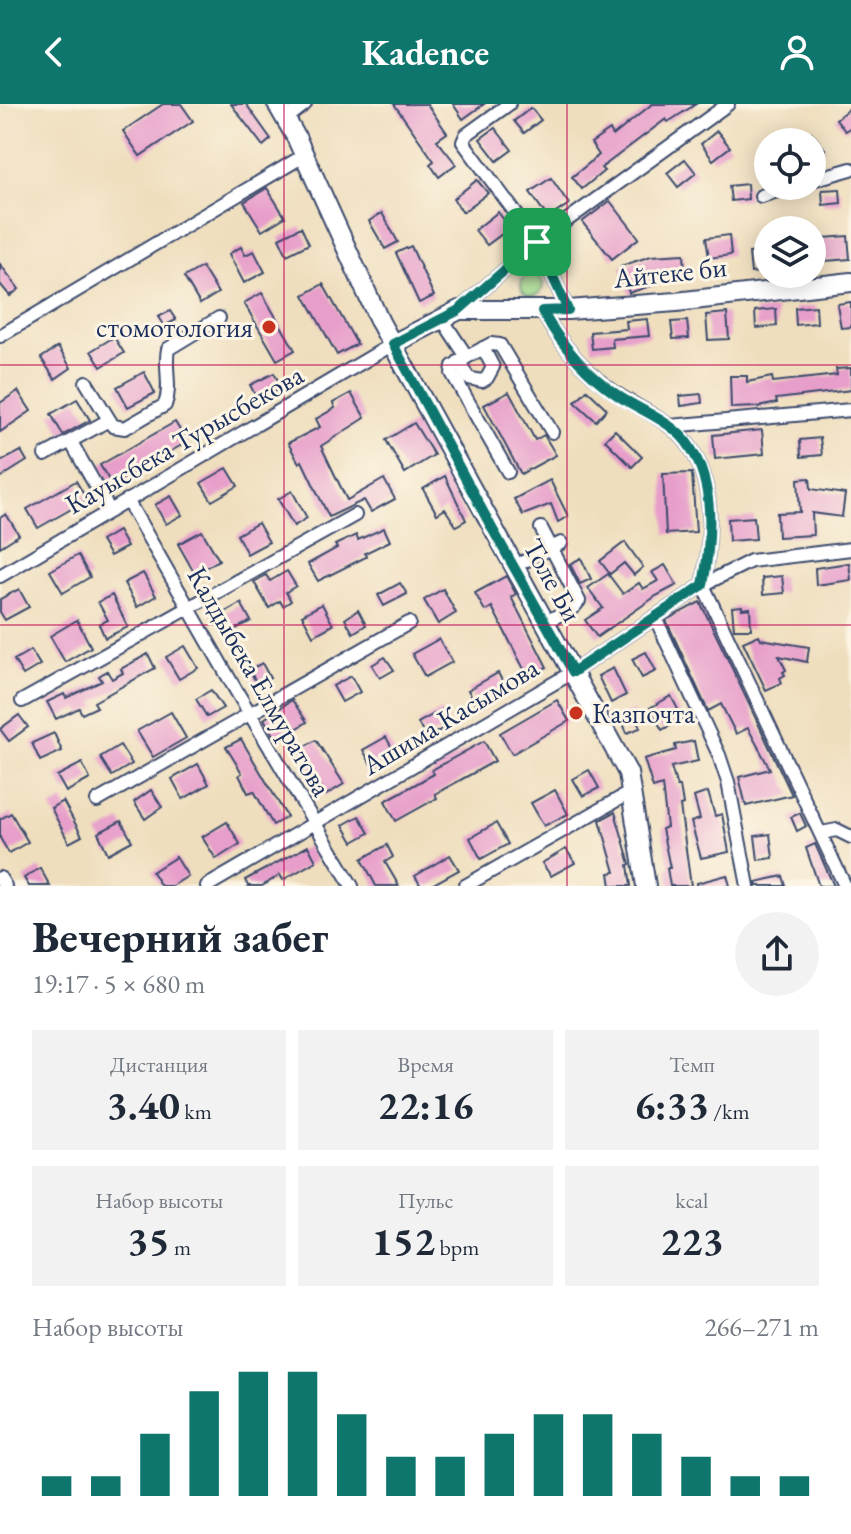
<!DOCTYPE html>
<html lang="ru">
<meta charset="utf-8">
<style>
body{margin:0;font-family:"EB Garamond",serif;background:#f2f2f3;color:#1f2937;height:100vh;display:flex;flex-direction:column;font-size:30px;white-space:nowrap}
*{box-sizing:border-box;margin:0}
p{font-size:26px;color:#747a83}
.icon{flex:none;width:44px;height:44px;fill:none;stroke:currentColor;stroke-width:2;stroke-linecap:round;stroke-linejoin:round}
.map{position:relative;height:782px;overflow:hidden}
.sheet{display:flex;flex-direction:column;background:#fff;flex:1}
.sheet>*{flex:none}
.buttons{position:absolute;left:754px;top:24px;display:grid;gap:16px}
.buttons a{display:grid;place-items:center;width:72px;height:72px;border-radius:50%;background:#fff;box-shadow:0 4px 20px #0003;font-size:40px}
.pin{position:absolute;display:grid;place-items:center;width:68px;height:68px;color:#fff;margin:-34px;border-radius:16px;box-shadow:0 4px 12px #0006}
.round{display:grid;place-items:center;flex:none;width:84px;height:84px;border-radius:42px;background:#f2f2f3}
.headline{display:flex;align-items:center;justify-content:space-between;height:136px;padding:0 32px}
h1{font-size:44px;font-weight:700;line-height:60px}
.metrics{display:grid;grid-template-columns:repeat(3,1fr);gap:12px;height:136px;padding:8px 32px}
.metrics div{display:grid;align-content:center;border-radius:0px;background:#f2f2f3;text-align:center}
.metrics b{font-size:40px;font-weight:700}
.metrics small{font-size:22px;font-weight:400}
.metrics p{font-size:22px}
.chart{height:224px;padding:16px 32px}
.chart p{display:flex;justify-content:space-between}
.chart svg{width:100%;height:144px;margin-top:8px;stroke:#0f766e;stroke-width:6}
header{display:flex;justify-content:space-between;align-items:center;height:104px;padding:0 32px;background:#0f766e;color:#fff;font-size:36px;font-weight:700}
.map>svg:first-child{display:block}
</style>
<header><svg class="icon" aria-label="back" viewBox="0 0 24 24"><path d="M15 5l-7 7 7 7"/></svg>Kadence<svg class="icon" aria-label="person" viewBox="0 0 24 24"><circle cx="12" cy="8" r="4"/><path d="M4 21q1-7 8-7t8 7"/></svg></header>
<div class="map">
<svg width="851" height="782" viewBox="0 0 851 782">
<rect width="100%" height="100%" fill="#fcf5e5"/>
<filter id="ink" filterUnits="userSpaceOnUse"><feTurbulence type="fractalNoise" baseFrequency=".0125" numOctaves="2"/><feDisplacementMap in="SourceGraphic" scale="16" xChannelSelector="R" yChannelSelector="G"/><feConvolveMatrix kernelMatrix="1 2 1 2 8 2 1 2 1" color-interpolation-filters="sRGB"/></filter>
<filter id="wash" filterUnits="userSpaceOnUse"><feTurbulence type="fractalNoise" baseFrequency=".006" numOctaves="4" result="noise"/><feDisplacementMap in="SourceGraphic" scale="32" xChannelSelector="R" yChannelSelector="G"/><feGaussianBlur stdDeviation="1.8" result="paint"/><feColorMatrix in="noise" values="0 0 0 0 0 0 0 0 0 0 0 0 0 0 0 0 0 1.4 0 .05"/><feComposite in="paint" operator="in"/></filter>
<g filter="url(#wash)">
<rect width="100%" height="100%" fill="#efdebd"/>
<circle fill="#a0d98b" stroke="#5e8474" stroke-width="2" cx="532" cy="181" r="11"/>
<g id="blocks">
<g fill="#e79eca">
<path d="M163,0H181L193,17L140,52L123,27Z"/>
<path d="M231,0H246L271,35L263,42Z"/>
<path d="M394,0H427L447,29L437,36L456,60L439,73L430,60L434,57Z"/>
<path d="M453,0H484L463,15Z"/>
<path d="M652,0H696L668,18L666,15L601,64L604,67L582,85L572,73L599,51L591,39L610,26L613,32Z"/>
<path d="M851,3V23L845,27L836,15Z"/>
<path d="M531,4L541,16L524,29L514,17Z"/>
<path d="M495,24L512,46L497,57L480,35Z"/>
<path d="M717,27L730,43L713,56L701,40Z"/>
<path d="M812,29L825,45L812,55Z"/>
<path d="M685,55L696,69L678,83L667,69Z"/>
<path d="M551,74L569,100L548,114L530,88Z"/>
<path d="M477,76L488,89L463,108L453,95Z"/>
<path d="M747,80L748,95L731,97L729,82Z"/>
<path d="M267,84L285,113L262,127L244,98Z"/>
<path d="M840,85L841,99L823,101L822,86Z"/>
<path d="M610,97L639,134L612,155L582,118Z"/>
<path d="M498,108L510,124L487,141L475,126Z"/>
<path d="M382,109L398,138L385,145L369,117Z"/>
<path d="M301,123L309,140L287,151L279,134Z"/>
<path d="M729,131L731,151L709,154L706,134Z"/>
<path d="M848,132L850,155L812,158V135Z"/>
<path d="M411,142L434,192L419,199L396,149Z"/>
<path d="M241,143L245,151L254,147L265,168L244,179L229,150Z"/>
<path d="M759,148L761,168L751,169L749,149Z"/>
<path d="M684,150L685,168L657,171L659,179L629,189L621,162L651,152Z"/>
<path d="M0,160L19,185L10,192L0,180Z"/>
<path d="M202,163L218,189L200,200L184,173Z"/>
<path d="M323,180L357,240L337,251L304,191Z"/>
<path d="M262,189L295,246L277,256L244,199Z"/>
<path d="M851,198V223L841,224L837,200Z"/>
<path d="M816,202L817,219L796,221L795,204Z"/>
<path d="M776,205L777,222L756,224L755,207Z"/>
<path d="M170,207L176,216L164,222L158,213Z"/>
<path d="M727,209L729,235L708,236L706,211Z"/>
<path d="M647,215L649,232L612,235L613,243L592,245L590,228L627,225L626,217Z"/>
<path d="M687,217L689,234L673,235L671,218Z"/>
<path d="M114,233L124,249L101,263L91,247Z"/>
<path d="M58,243L71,264L55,275L41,254Z"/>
<path d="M851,264V286L776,295L777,299L758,303L731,304L730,272H747V278L772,273L773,278L837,271L836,265Z"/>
<path d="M144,268L155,289L128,303L117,283Z"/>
<path d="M274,269L282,284L258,296L250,281Z"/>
<path d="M587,286L607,305L596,317L575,298Z"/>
<path d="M18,287L31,307L0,328V299Z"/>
<path d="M509,288L535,336L544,331L556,351L521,370L484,301Z"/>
<path d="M351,289L365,314L321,342L347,396L384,375L395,395L371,408L364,396L329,413L302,357L299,359L288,339L320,323L316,315L335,304L333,299Z"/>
<path d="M701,290L702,299L681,302L680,292Z"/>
<path d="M77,295L90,316L63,331L51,310Z"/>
<path d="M175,318L187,338L112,381L100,361Z"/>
<path d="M414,319L434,351L405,369L386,336Z"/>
<path d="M615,326L642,353L632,363L605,336Z"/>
<path d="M762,326L764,350L715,355L713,331Z"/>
<path d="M820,334L822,351L801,353L800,336Z"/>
<path d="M21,347L27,357L0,374V358Z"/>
<path d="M227,364L238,382L212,397L201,379Z"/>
<path d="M692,369L696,428L666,430L663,370Z"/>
<path d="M445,372L466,416L456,422L445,405L437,410L423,385Z"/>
<path d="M810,374L811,385L845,390L842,413L812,409L813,431L778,433L777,409L800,408L798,375Z"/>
<path d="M550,376L568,412L558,418L551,400L523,411L514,395Z"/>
<path d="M76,377L87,396L38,424L27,405Z"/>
<path d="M292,387L307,414L294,422L278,395Z"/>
<path d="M171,392L182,411L166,420L155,401Z"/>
<path d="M6,410L19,431L0,443V414Z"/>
<path d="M754,413L756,435L729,437L728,415Z"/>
<path d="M258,419L269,438L247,450L237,431Z"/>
<path d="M384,424L390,437L365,449L366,453L318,477L308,460L337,444L335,441L356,431L358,436Z"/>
<path d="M118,427L127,443L110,452L101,437Z"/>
<path d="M202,427L219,456L195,470L178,440Z"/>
<path d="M625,438L643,463L634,471L624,459L610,470L600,457Z"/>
<path d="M78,451L90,473L63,489L50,467Z"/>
<path d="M581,454L591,475L580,480L570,460Z"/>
<path d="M849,459L851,476L816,481L815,464Z"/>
<path d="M665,461L677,481L656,492L597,533L585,516L603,504L588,484L608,470L623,490L639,479L643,485L658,477L652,468Z"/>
<path d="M287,467L296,482L286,488L291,497L283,502L280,497L269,504L254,478L266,471L270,477Z"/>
<path d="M143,469L156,492L137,503L124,479Z"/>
<path d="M506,472L516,490L511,493L547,563L528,573L492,503L485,507L475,489Z"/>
<path d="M782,472L784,489L763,491L762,474Z"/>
<path d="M400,479L407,490L384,502L378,491Z"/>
<path d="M19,485L29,503L5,516L0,508V495Z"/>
<path d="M443,485L456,509L438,520L424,496Z"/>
<path d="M112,491L128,523L105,534L99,520L108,516L98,498Z"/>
<path d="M700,498L721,541L792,691L746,702L739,673L770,665L748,624L736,630L721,600L708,607L666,516Z"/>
<path d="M241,499L251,517L230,528L220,511Z"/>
<path d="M322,500L333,521L313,532L302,511Z"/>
<path d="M742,502V505L750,504L751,525H734L732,503Z"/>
<path d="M358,506L366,521L353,529L345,515Z"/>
<path d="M77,516L91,543L65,558L50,532Z"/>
<path d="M759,531L761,535L809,543L807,558L779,552L786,566L783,568L785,571L780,574L782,579L766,586L743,538Z"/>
<path d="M439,535L452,558L425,573L412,550Z"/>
<path d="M185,542L198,564L179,575L166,553Z"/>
<path d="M31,546L40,561L23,571L14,556Z"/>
<path d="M646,548L656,567L642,574L632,555Z"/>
<path d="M148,550L155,564L94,598L97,603L82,610L79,604L56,615L47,598L64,590L66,594L102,577L99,572L107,567L112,575L123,569L121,565Z"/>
<path d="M385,553L394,566L380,574L372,561Z"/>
<path d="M262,559L270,574L258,581L249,566Z"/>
<path d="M613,564L626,591L611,599L598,572Z"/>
<path d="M498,569L506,584L477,601L468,586Z"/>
<path d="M351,572L360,588L342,598L333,582Z"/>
<path d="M211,586L223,604L207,613L196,595Z"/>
<path d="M671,592L683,615L662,626L650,604Z"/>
<path d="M292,596L307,618L278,637L264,615Z"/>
<path d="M557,596L569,617L512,650L500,629Z"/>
<path d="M441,606L450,621L426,634L418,619Z"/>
<path d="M634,607L640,624L627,629L620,612Z"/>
<path d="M171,608L186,634L153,653L137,627Z"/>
<path d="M19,611L28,623L9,637L0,625Z"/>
<path d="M54,629L62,647L40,657L32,639Z"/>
<path d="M386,633L396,651L373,664L363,646Z"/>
<path d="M241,635L287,713L273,721L254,687L248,689L239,671L242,669L226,643Z"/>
<path d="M316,636L344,680L326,691L299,646Z"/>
<path d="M484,637L495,657L435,690L437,694L396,717L385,697L434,670L432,666Z"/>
<path d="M694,637L698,657L671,663L677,683L680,682L683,701L680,702L691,782H670L667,764H670L662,725L667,723L662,681L653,684L644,655L676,646L675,641Z"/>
<path d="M120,641L132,660L112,672L100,653Z"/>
<path d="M82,659L90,675L66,688L57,672Z"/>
<path d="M198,660L209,680L183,695L172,675Z"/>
<path d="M589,666L599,684L583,692L573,675Z"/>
<path d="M151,686L162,703L145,715L134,698Z"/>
<path d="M555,686L568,710L544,722L531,699Z"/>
<path d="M708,688L715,712L722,710L729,748L701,754L691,718L700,715L694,693Z"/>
<path d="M63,697L82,732L69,739L51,704Z"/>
<path d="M615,708L630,760L628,761L631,782H611L609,769L615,768L600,716Z"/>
<path d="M11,709L28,738L9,749L0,734V715Z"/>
<path d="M800,709L806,722L797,727L791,713Z"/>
<path d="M359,712L369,729L353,738L343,721Z"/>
<path d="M121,717L132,737L108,750L98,729Z"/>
<path d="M227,718L240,740L216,755L202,733Z"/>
<path d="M496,719L508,740L481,755L470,734Z"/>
<path d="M770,730L773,754L758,756L755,732Z"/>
<path d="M815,740L820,751L834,782H819L806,744Z"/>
<path d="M387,741L393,753L385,758L399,782H376L362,755Z"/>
<path d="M308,742L316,757L283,776L280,771L262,782H248L245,776Z"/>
<path d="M566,745L575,759L551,772L542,759Z"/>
<path d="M450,751L459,766L430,782H421L415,772Z"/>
<path d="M176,753L188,772L172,782H161L152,768Z"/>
<path d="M40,764L50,782H29L24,774Z"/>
<path d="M727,771L730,782H697V779Z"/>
<path d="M783,772L786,782H757L756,778Z"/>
</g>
</g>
</g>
<g filter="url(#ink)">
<use href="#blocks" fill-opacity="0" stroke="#3b496c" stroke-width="2"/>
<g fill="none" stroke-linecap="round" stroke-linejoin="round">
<defs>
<g id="street">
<path d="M509,0L466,31L463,38L537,138L568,206"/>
<path d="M287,14L305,0"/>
<path d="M812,76L851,65"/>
<path d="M761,92L793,82"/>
<path d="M459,206L537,138L728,0"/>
<path d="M542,207C562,243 586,270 620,292C644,307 674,319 690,343C716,382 711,437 703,481"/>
<path d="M442,215L467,253L491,240L500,241L552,328"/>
<path d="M0,232L305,51"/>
<path d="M467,253L453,262L452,269L508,368"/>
<path d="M459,257L468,274L482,277L487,274L493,263L483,244"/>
<path d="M86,278L113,322L125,324L165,301C172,283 164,263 168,245L219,214"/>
<path d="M670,322L851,306"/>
<path d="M71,338L110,407"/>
<path d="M45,351L109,316"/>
<path d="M127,396L234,583L352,782"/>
<path d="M541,424L579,497L574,503L544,519"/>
<path d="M513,463L561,439"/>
<path d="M0,472L393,240"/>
<path d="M703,481L845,782"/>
<path d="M655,513L719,651L728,678L748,782"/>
<path d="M22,597L355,411"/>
<path d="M97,697L409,519"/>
<path d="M821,729L837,726L851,733"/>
<path d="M0,774L5,782"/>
<path d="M207,782L573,568L703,481L751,457L851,445"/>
<path d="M465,782L631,688"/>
</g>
<g id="secondary">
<path d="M277,0L296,33L380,218L628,669L646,782"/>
<path d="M393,240L459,206H568L676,198L851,178"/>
</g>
</defs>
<use href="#street" stroke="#3b496c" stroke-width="16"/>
<use href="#secondary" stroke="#3b496c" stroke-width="22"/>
<use href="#street" stroke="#fff" stroke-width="12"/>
<use href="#secondary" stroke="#fff" stroke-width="18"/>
</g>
</g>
<g fill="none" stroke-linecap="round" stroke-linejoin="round" filter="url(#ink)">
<defs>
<path id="route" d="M537,138L568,206L542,207C562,243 586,270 620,293C644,308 675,319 690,343C716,382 711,437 703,481L573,568L493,426L393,240L459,206Z"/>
</defs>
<use href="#route" stroke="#fff" stroke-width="16"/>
<use href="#route" stroke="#0f766e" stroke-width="10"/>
</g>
<path fill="none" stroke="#c2185b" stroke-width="2" stroke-opacity="0.55" d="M284,0V782M567,0V782M0,261H851M0,521H851"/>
<g fill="#c8321e" stroke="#fcf5e5" stroke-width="3">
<circle cx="269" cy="223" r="8"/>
<circle cx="576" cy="609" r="8"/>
</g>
<g text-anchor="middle" stroke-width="6" stroke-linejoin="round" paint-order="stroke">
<g font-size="28" fill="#1b2f5e" stroke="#fcf5e5">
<text transform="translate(670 168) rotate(-6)" y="10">Айтеке би</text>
<text transform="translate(184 335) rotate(-30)" y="10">Кауысбека Турысбекова</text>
<text transform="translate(553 476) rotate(61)" y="10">Толе Би</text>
<text transform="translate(260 577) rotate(60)" y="10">Калдыбека Елмуратова</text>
<text transform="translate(450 612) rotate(-31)" y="10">Ашима Касымова</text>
</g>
<g font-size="28" fill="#1b2f5e" stroke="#fcf5e5" text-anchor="end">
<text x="253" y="233">стомотология</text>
<text x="592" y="619" text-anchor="start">Казпочта</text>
</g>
</g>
</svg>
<div class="buttons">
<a><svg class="icon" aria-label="locate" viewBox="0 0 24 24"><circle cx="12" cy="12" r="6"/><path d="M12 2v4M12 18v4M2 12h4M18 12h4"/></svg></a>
<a><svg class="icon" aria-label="layers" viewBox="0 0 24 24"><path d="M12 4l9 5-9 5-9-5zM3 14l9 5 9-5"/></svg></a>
</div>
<div class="pin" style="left:537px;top:138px;background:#1e9e55"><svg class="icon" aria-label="arrive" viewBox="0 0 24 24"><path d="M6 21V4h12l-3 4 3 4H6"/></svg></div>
</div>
<section class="sheet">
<div class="headline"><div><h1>Вечерний забег</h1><p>19:17 · 5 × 680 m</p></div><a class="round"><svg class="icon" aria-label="share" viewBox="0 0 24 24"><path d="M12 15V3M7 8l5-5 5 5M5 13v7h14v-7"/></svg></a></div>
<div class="metrics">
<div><p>Дистанция</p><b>3.40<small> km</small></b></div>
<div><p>Время</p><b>22:16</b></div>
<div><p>Темп</p><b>6:33<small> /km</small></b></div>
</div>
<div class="metrics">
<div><p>Набор высоты</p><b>35<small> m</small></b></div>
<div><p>Пульс</p><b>152<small> bpm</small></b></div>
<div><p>kcal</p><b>223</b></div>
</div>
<div class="chart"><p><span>Набор высоты</span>266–271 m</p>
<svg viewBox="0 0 160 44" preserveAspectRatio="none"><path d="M5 44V38M15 44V38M25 44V25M35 44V12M45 44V6M55 44V6M65 44V19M75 44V32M85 44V32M95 44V25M105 44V19M115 44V19M125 44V25M135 44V32M145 44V38M155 44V38"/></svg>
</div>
</section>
